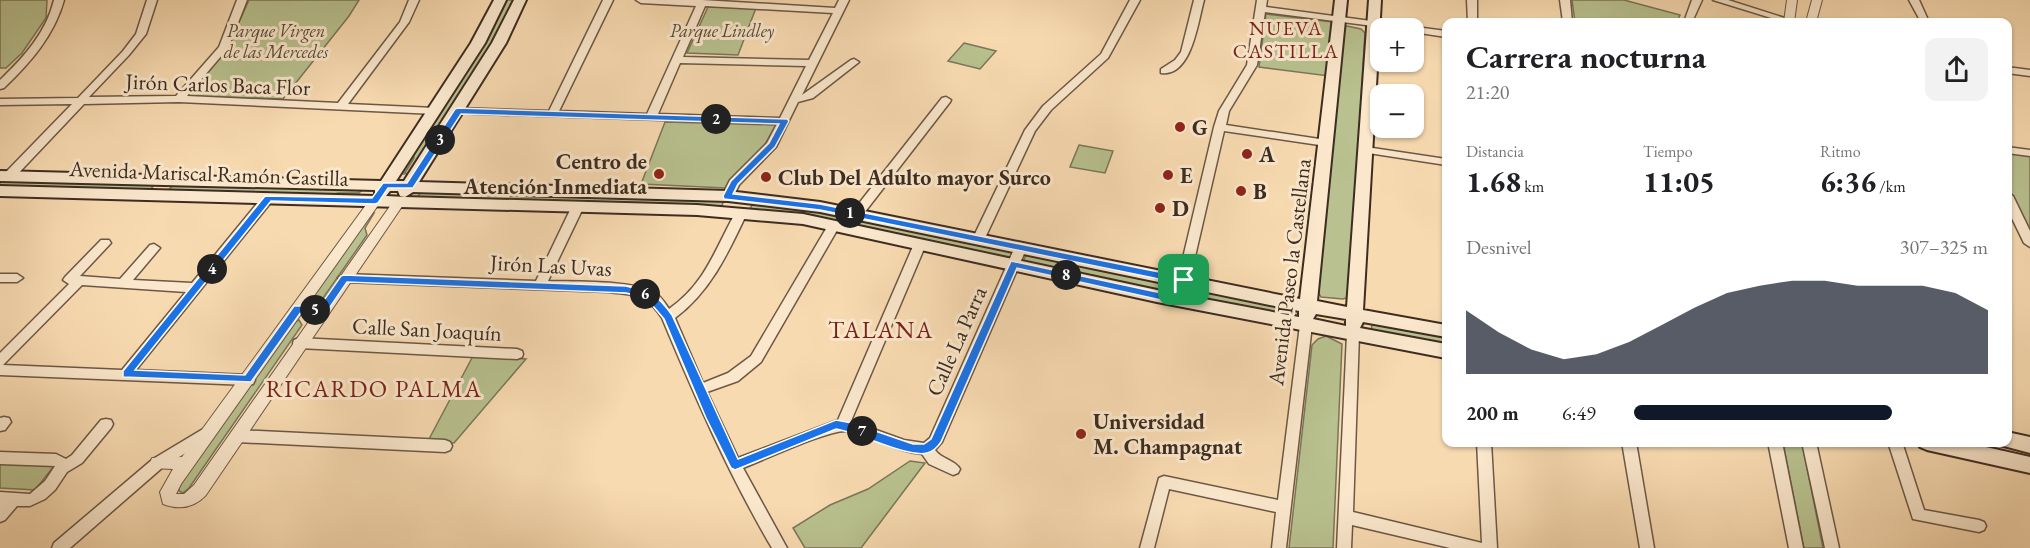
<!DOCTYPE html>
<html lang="es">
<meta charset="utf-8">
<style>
body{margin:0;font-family:"EB Garamond",serif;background:#f2f2f2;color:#202124;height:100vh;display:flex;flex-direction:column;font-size:22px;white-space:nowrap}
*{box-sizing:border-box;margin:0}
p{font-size:20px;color:#757577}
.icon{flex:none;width:33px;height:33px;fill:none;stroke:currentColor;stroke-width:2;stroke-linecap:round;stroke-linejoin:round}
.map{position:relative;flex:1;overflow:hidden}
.drawer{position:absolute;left:1442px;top:18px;width:570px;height:429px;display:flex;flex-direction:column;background:#fff;border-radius:12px;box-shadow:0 2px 4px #0004}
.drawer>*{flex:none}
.fabs{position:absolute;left:1370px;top:18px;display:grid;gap:12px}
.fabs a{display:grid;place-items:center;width:54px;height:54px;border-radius:12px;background:#fff;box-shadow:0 2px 4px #0004;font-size:30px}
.pin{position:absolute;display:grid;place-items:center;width:51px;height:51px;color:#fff;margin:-26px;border-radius:12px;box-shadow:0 3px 9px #0006}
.km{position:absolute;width:30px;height:30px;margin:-15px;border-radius:50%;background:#222;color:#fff;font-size:16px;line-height:30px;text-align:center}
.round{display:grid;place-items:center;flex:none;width:63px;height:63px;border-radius:12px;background:#f2f2f2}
.head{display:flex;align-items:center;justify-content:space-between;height:102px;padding:0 24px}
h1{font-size:33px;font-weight:700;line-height:45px}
.stats{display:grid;grid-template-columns:repeat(3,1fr);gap:9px;height:102px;padding:6px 24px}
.stats div{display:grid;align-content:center}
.stats b{font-size:30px;font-weight:700}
.stats small{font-size:16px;font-weight:400}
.stats p{font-size:16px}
.chart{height:168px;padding:12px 24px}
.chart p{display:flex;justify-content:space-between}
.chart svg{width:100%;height:108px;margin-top:6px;fill:#111827;opacity:.7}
ul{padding:0 24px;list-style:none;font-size:20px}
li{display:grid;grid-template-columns:96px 72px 1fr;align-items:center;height:45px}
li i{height:15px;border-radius:8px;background:#111827}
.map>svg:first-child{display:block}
</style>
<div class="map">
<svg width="2030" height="548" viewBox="0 0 2030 548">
<rect width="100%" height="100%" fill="#f8dab1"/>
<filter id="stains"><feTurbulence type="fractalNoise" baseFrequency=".00333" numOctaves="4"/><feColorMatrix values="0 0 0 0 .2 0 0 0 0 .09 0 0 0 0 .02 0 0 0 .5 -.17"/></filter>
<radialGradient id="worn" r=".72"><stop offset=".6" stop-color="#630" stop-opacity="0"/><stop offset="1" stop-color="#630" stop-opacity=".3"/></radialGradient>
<g fill="#b8c18f" stroke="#7a7658" stroke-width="1.5">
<path d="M0,0H47L46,18L22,53L6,68H0Z"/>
<path d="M249,0H359L349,16L283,99L188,96L228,46Z"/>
<path d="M505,0H514L504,27L409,173L404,174L414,158L413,152Z"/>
<path d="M1572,0H1624L1680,15L1677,22H1575Z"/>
<path d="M708,7L756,8L738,55L687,53Z"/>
<path d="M1266,14L1333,22L1329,76L1259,67Z"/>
<path d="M1347,26L1361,29L1365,33L1349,297L1343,299L1321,297L1316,288L1343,28Z"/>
<path d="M964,43L996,51L980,69L948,61Z"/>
<path d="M665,122L776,125L764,146L725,188L641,184Z"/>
<path d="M1079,145L1113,151L1105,173L1070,167Z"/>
<path d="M2007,152L2030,156V235L2007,188Z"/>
<path d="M0,182L155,184L149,191L0,189Z"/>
<path d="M174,184L363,189L359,193H338L325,197L166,193Z"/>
<path d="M422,190L724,201L721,207L416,199Z"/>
<path d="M753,203L802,208L1017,250L1012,261L749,211Z"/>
<path d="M374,213L365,228L367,235L321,301L311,300L369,214Z"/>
<path d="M1027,253L1176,285L1174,295L1023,262Z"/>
<path d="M1192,288L1298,310L1297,318L1190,296Z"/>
<path d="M299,320L302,325L189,488L183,493L179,491V482L294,322Z"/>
<path d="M1372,324L1446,338V345L1371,332Z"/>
<path d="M1326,336L1342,344L1333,548H1289L1312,345L1318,339Z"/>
<path d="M473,356L526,359L454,443L428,441Z"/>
<path d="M1783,443H1802L1823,548H1804Z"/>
<path d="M910,461L925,463L861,548H805L793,528L830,505L868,489Z"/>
<path d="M0,463L54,466L35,490L0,488Z"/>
</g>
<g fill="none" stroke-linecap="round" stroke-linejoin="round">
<defs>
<g id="minor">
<path d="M54,0H64C54,36 30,63 4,88L0,89V80C24,57 46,33 54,0Z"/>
<path d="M147,0H157L146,34L129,55L89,97L176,96L219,47L237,0H247L228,48L187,96L338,103L400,22L409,0H419L409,22L348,104L435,108L440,111L435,114L179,102L84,104L13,179H5L4,176L5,173L72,104L0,105V99L78,98L123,51L136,34Z"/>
<path d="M603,0H613L559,111L647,114L696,6L641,3L636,0H702L835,8L839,0H849L802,95L851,60L854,59L859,62L813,98L798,102L776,147L739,185L732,199L728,200L722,196L730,180L767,143L777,124L454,113L453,111L454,109L458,108L549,111ZM705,6L833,13L809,60L683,57ZM680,63L806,66L780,118L658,114Z"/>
<path d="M1130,0H1140L1108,58L1051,110L1035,131L985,238L983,241H975L973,238L1025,130L1043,106L1101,54Z"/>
<path d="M1194,0H1204C1198,21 1192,77 1161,73V69L1175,60L1181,52Z"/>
<path d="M1257,0H1267L1266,7L1446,31V37L1413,32V28H1389L1265,12L1257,65L1229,111L1226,125L1326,140L1331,143L1326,146L1224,131L1185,300L1179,304L1173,300L1214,127L1219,111L1247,65Z"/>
<path d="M1467,0H1477V22H1468Z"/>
<path d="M1560,0H1570L1572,22H1563Z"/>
<path d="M1692,0H1702L1692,22H1684Z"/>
<path d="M1713,0H1728L1797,22H1784Z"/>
<path d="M1909,0H1919L1929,22H1921Z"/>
<path d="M2007,67L2030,70V76L2007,73Z"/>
<path d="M946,97L951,100L950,102L861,217H853L851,214L853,211L942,98Z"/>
<path d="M1366,147L1446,159V165L1362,152L1361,150Z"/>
<path d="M2007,147L2030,150V156L2007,153Z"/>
<path d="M2007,192L2013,196L2030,231V247L2024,243L2007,208Z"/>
<path d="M268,194L274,198L272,201L136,370L248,375L253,376L255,380L253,384L248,385L0,375V353L69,284L63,280L65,277L101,240H109L111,243L80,276L120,279L150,245L154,244L160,248L133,280L192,283L264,195ZM82,285L186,292L122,370L3,365Z"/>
<path d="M578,202L584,206L548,281C575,282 631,280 654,292C661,296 665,303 669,309C707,282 715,248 737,210H745L747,213C728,253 711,291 675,318L703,383L728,373L751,356L830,222H838L840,225L761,362L738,381L707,392L738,458L838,420L914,244L920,240L926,244L851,421L904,440L924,443L930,438L1015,247L1017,244H1025L1027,247L942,442L935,450C941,459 955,460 960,469L958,473L953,475L929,464L922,454C895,452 873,435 847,431C830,429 764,460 743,468L787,548H772C729,475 695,397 662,318C645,293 638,296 609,292L344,282L338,278L344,274L536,281L572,206Z"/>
<path d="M0,274H17L23,278L17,282H0Z"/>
<path d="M1306,320L1310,322L1312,325L1286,548H1272L1276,512L1169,489L1154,548H1140L1159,478L1164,476L1278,500L1300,325L1302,322Z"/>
<path d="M1353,329L1357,331L1359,334L1353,512L1482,543L1477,442H1491L1497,548H1450L1352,525L1351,548H1337L1347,334L1349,331Z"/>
<path d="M299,338L517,349L522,351L523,354L522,357L517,359L299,348L294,346L293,343L294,340Z"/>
<path d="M4,417L9,418L11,422L5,430L0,431V418Z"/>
<path d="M106,419L111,420L113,424L111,428L82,463L67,472L55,490L45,499L30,506H17L5,520L0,522V492L30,494L45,481L55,466L0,464V452L56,454L66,459L72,455L101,420Z"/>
<path d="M208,426L213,428L215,432L213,436L163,467L70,548H52L54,543L153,459Z"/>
<path d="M237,430L445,440L450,442L452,446L450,450L445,452L237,442L232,440L230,436L232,432Z"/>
<path d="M1622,442H1636L1654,548H1640Z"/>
<path d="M1768,442H1782L1803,548H1789Z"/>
<path d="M1802,442H1816L1839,548H1825Z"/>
<path d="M1888,442H1902L1924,510L1979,520L1984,522L1986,526L1984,530L1979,532L1913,519Z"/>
</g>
<g id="tertiary">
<path d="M1787,0H1797L1794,22H1784Z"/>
<path d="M1812,0H1822L1816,22H1806Z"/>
<path d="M375,197L379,198L381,201L379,204L181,484L176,494H184L194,485L395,199H403L405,202L206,495C194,508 179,510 163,504L160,492L173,469L152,468L150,463L152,458L182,457L371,198Z"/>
</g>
<g id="secondary">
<path d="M494,0H506L485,43L396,181H404L492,43L514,0H526L506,43L419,182L728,191L820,202L1300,299L1335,0H1347L1317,301L1347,307L1369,0H1381L1363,310L1446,325V337L1363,322L1360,328L1446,344V358L1157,302L803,224L697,215L0,196V186L375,196V190L0,181V171L381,181L471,43ZM390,191H398L400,196L405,197L386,196ZM413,192L728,201L820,212L1299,311V317L1157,290L803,214L697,205L405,197ZM1316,314L1346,319V326L1313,319Z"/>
<path d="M2007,432L2030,437V453L2000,445L1999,442H2007Z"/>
<path d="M1918,442H1964L2030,457V473L1927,450L1920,447Z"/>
</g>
</defs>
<use href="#minor" stroke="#6c5845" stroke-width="3"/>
<use href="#tertiary" stroke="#6c5845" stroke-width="2"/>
<use href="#secondary" stroke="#3d2c21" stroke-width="4"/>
<use href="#minor" fill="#fae7cc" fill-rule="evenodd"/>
<use href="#tertiary" fill="#fae7cc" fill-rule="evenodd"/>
<use href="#secondary" fill="#fae7cc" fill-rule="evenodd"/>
</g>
<path fill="#1a73e8" stroke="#fff" stroke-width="1.5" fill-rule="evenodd" d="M458,108L787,119L789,121L775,147L738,184L733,194L820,204L1184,277L1189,280L1184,300L1179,304L1017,268L941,442C938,447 932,452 927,453C907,458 860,433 836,429L735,470L731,468L706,418L664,319L646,298L626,293L347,282L326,313L301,312L251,382L123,377V371L265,196L372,198L383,183H407L455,109ZM461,114L779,124L769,143L731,181L723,196L724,199L820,210L1179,283L1176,296L1011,261L931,439L924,444H913L852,423L836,420L738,459L672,315C657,294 651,292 626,286L344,275L341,276L320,306H294L245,375L135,370L271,201L375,204L378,203L388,188H413Z"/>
<g fill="#8f2418" stroke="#fae7cc" stroke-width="2">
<circle cx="1180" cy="127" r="6"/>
<circle cx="1247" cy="154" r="6"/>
<circle cx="659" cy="174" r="6"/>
<circle cx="1168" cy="175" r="6"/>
<circle cx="766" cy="177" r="6"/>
<circle cx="1241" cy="191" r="6"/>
<circle cx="1160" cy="208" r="6"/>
<circle cx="1081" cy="434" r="6"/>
</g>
<g text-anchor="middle" stroke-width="6" stroke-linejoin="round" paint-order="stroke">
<g font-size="18" font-style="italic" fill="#564a37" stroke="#fae7cc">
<text x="276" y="37">Parque Virgen<tspan x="276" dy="21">de las Mercedes</tspan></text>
<text x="722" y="37">Parque Lindley</text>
</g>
<g font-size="20" letter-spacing="1.5" fill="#7a1f14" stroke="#fae7cc">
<text x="1286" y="35">NUEVA<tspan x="1286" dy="23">CASTILLA</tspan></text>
</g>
<g font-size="22" fill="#3d2c21" stroke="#fae7cc">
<text transform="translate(218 84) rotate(2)" y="8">Jirón Carlos Baca Flor</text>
<text transform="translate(209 173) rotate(2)" y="8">Avenida Mariscal Ramón Castilla</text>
<text transform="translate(551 265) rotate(3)" y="8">Jirón Las Uvas</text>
<text transform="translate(1289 272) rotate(-83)" y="8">Avenida Paseo la Castellana</text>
<text transform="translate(427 329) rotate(3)" y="8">Calle San Joaquín</text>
<text transform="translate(956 341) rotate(-66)" y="8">Calle La Parra</text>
</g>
<g font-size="22" font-weight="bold" fill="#3d2c21" stroke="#fae7cc" text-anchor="start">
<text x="1192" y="135">G</text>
<text x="1259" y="162">A</text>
<text x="647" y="169" text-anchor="end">Centro de<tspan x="647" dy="25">Atención Inmediata</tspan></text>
<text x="1180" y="183">E</text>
<text x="778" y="185">Club Del Adulto mayor Surco</text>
<text x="1253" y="199">B</text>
<text x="1172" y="216">D</text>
<text x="1093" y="429">Universidad<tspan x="1093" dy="25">M. Champagnat</tspan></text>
</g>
<g font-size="24" letter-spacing="1.5" fill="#7a1f14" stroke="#fae7cc">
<text x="881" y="338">TALANA</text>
<text x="374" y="397">RICARDO PALMA</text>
</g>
</g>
<rect width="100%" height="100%" filter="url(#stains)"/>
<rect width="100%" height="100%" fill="url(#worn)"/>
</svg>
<div class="fabs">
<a>+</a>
<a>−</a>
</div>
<div class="pin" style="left:1184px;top:280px;background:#1e9e55"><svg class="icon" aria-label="arrive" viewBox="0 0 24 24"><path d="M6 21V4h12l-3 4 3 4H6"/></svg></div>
<b class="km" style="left:850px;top:213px">1</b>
<b class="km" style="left:716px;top:119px">2</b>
<b class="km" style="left:440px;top:140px">3</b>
<b class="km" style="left:212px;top:269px">4</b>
<b class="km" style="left:315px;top:310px">5</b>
<b class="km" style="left:645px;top:294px">6</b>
<b class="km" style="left:862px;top:431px">7</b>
<b class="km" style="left:1066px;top:275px">8</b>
<section class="drawer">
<div class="head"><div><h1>Carrera nocturna</h1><p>21:20</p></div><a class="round"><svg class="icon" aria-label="share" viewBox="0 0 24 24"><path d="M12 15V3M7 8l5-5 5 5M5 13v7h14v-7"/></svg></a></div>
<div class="stats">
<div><p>Distancia</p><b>1.68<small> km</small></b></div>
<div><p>Tiempo</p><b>11:05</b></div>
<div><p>Ritmo</p><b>6:36<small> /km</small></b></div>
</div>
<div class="chart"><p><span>Desnivel</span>307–325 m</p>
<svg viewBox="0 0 160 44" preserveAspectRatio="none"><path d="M0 44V18L10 27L20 34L30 38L40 36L50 31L60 24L70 17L80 11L90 8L100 6L110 6L120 8L130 8L140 8L150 11L160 18V44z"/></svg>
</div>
<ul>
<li><b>200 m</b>6:49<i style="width:73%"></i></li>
</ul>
</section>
</div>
